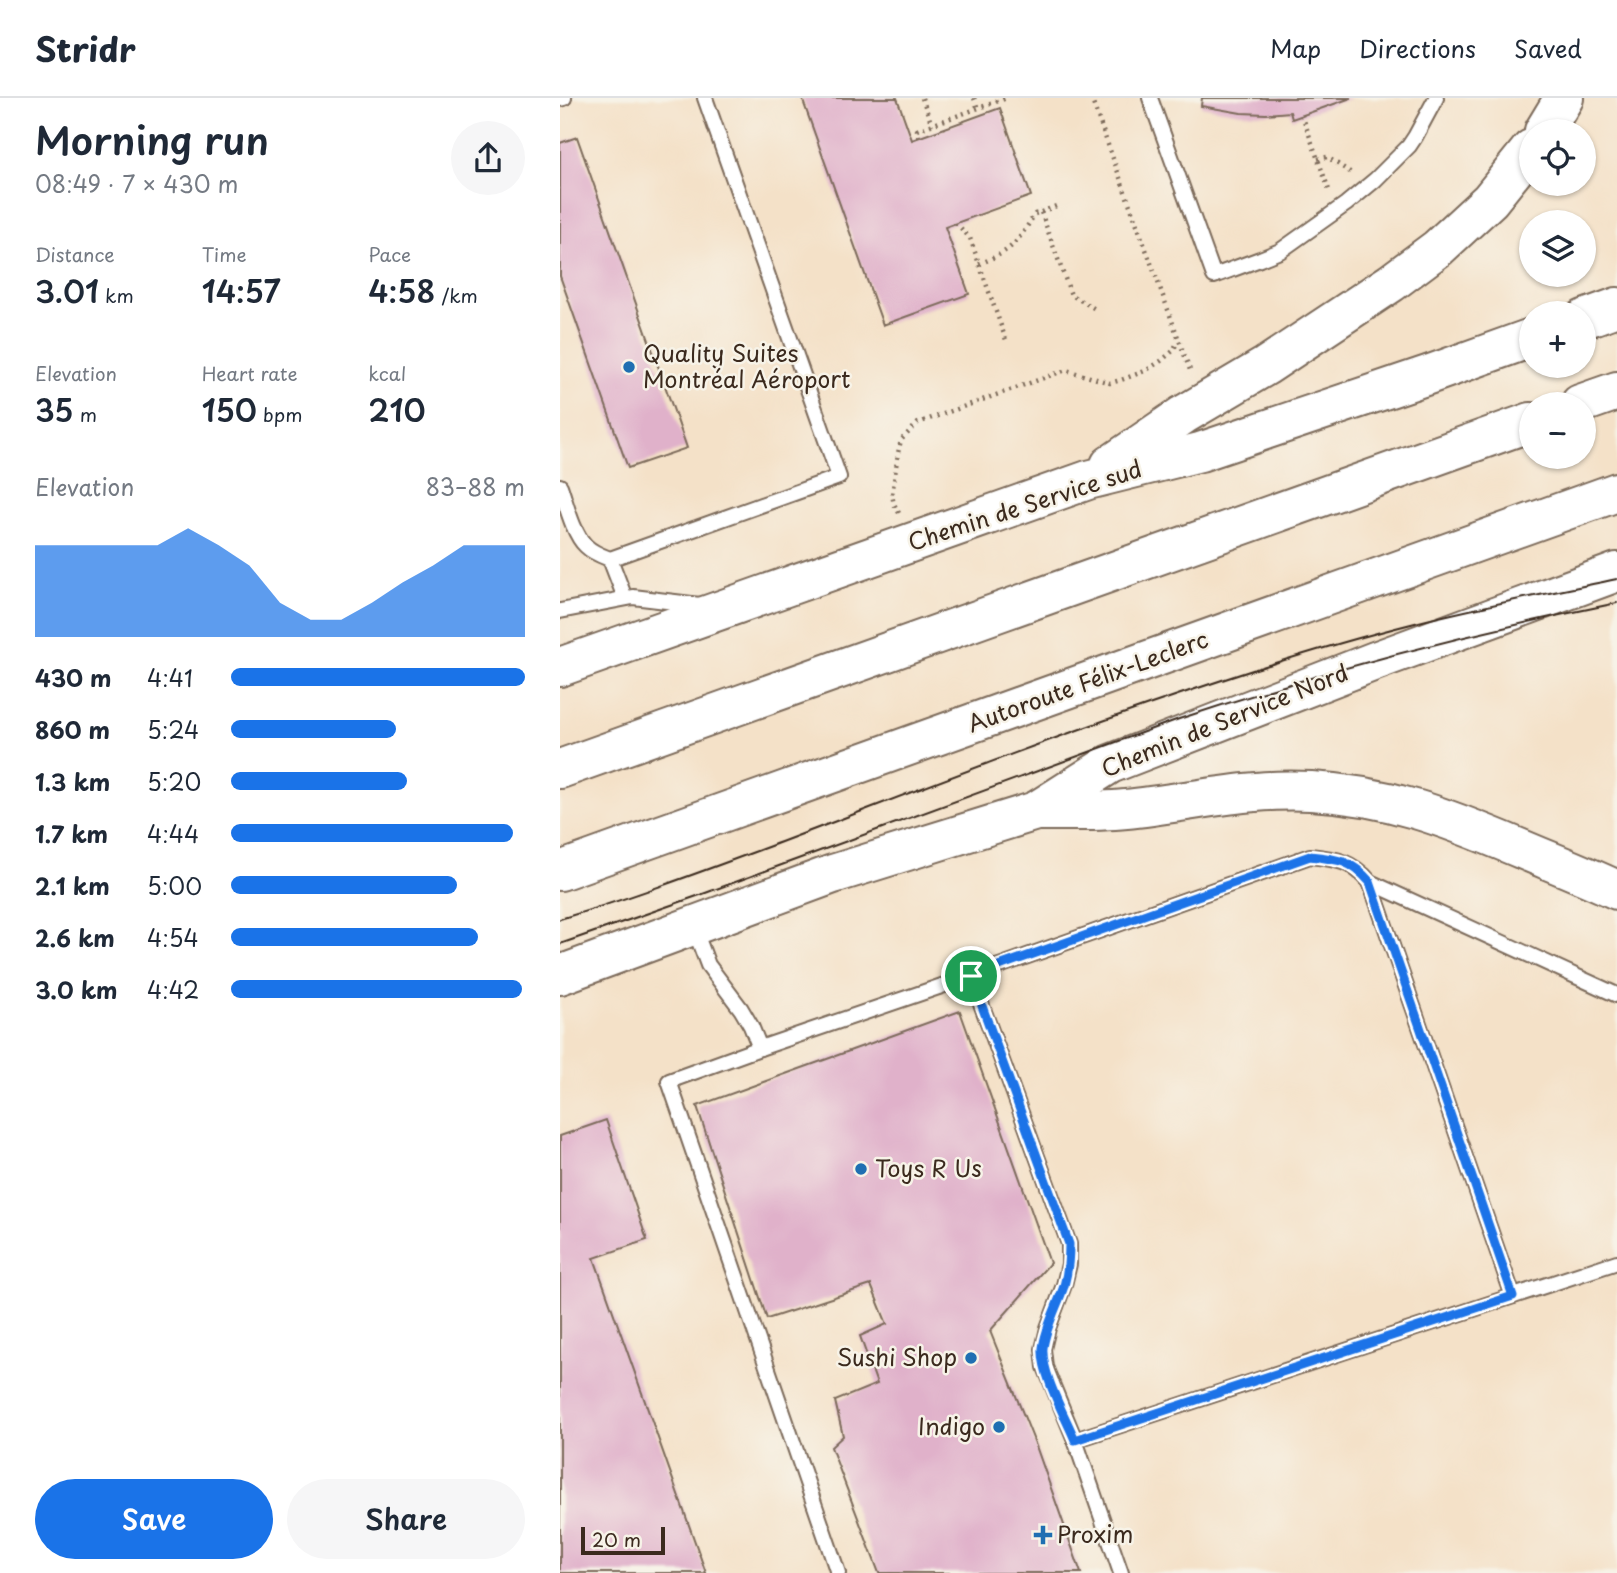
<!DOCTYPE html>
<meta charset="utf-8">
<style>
body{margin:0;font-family:"Playpen Sans",sans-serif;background:#f6f6f7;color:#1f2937;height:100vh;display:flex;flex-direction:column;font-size:26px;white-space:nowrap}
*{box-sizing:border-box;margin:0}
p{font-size:23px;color:#747a83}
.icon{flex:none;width:38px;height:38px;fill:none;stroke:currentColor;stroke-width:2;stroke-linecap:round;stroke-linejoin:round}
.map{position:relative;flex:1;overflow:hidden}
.side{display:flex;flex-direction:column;background:#fff;width:560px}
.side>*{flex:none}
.buttons{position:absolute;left:959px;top:21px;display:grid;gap:14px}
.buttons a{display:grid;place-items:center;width:77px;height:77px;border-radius:50%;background:#fff;box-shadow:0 2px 5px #0004;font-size:35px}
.scale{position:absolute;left:21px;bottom:18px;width:84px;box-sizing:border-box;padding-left:7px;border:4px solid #3b2a1e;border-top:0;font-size:19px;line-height:24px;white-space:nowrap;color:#3b2a1e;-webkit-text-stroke:5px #f7f3e8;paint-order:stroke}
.pin{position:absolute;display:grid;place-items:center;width:60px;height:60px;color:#fff;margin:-30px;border:4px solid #fff;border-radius:50%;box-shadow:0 2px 7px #0007}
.round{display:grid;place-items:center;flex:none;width:74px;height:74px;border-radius:37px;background:#f6f6f7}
.headline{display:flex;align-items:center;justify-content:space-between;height:119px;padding:0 35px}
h1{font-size:38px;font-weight:600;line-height:52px}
.metrics{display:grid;grid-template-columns:repeat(3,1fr);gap:10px;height:119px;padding:7px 35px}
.metrics div{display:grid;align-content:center}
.metrics b{font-size:30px;font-weight:600}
.metrics small{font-size:19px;font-weight:400}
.metrics p{font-size:19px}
.chart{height:196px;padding:14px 35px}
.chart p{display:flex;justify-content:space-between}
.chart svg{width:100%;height:126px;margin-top:7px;fill:#1a73e8;opacity:.7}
.action{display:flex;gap:14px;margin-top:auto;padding:14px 35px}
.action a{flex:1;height:80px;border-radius:42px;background:#1a73e8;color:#fff;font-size:28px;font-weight:600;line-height:80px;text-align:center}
.action a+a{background:#f6f6f7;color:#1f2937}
ul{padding:0 35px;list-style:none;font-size:23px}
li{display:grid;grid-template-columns:112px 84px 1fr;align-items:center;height:52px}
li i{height:18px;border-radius:9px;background:#1a73e8}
header{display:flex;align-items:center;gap:42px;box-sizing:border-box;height:98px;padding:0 35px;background:#fff;border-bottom:2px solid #e0e1e3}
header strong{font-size:33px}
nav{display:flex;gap:38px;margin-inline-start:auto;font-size:24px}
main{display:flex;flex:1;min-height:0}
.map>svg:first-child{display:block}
</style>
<header>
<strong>Stridr</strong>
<nav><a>Map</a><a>Directions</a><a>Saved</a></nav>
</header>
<main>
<section class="side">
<div class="headline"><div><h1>Morning run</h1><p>08:49 · 7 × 430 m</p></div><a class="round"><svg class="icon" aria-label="share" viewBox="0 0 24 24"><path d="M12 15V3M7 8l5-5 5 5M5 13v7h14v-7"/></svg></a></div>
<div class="metrics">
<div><p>Distance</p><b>3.01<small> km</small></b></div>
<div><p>Time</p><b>14:57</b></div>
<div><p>Pace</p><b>4:58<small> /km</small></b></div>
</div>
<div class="metrics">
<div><p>Elevation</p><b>35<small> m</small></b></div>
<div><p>Heart rate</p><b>150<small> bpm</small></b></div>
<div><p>kcal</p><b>210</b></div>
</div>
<div class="chart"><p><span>Elevation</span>83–88 m</p>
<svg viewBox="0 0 160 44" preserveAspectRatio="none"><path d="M0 44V12L10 12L20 12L30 12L40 12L50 6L60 12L70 19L80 32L90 38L100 38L110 32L120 25L130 19L140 12L150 12L160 12V44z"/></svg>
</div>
<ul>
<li><b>430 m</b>4:41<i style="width:100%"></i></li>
<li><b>860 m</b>5:24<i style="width:56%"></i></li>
<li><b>1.3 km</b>5:20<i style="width:60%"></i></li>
<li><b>1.7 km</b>4:44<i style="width:96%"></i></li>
<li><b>2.1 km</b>5:00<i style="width:77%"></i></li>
<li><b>2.6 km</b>4:54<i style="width:84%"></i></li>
<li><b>3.0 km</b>4:42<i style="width:99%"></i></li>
</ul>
<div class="action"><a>Save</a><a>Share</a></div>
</section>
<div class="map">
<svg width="1057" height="1475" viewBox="0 0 1057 1475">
<rect width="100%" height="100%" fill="#f7f3e8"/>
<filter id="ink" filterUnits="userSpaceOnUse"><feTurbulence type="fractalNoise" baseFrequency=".0143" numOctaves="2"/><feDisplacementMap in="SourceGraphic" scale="14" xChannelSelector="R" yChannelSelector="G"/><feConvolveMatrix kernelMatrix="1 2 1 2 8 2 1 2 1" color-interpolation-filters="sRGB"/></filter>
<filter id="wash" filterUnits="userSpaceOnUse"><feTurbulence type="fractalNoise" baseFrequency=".00686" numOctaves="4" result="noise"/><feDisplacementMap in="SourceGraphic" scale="28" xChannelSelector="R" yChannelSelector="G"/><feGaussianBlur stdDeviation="1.57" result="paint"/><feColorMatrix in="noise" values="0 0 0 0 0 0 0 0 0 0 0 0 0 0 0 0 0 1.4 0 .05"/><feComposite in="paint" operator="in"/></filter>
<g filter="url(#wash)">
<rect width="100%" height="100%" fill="#f4e1c8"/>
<g id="blocks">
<g fill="#e0b1ca">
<path d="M242,0H337L352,42L440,10L471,98L385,129L409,196L323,227Z"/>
<path d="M642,0H791L732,21L730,14L706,16L681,15L641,8Z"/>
<path d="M17,39L127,350L68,370L0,178V45Z"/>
<path d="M400,913L490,1165L430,1233L476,1348L521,1475H319L271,1349L283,1338L275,1303L317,1286L300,1238L327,1226L311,1187L207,1221L137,1008Z"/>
<path d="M46,1022L87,1142L34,1160L146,1475H0V1038Z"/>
</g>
</g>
</g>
<g filter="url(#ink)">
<use href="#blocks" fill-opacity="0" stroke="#7c6a5a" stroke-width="2"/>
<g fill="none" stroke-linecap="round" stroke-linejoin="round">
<defs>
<g id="service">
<path d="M590,0L654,178L700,161L720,153L786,106L815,82L849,48L855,39L876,0"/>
<path d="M0,1L4,0"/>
<path d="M0,388C6,405 13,436 26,448C33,455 42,458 50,461L279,379L145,0"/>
<path d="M50,461L65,500"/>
<path d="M0,513L73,499L140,507"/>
<path d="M810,784L953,1198"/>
<path d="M134,830L148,867L181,911L191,928L200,950"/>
<path d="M411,878L509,1146V1166L504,1187L488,1230L483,1251L485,1269L515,1342L561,1475"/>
<path d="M515,1342L1057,1164"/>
<path d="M278,1475L109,983L200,950L411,878L750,758C777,761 792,763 810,784L1057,897"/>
</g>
<g id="secondary">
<path d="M984,33L1004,0"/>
<path d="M1024,221L1057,209"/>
<path d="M550,367L623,317L706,268L831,185L878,150L930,102L971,51"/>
<path d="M0,569L528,382L640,354L868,277L971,240"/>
<path d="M476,713C505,713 536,714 566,711C627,705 688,689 751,693C829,697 888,720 959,750C992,764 1025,777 1057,792"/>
<path d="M0,877L273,776L476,713L550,666L815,563L1057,474"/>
</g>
<g id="motorway">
<path d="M1020,306L1057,293"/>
<path d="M0,671L971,324"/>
<path d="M0,773L1057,394"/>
</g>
</defs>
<use href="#service" stroke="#7c6a5a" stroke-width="18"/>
<use href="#secondary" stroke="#7c6a5a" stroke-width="42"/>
<use href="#motorway" stroke="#7c6a5a" stroke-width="42"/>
<g stroke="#7c6a5a" stroke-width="4.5" stroke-dasharray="2 5" stroke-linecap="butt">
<path d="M362,0L372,27"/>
<path d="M414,0L418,11"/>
<path d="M531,0L631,275"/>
<path d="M742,17L769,92"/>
<path d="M359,39L357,32L447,0"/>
<path d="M758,61L767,59L793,76"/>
<path d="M481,114L499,107"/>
<path d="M396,125L410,140L446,242"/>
<path d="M419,166C453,152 456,146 475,116L481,114L511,197L537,212"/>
<path d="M339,415L334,406L332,397L338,355L341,342L358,325L506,272L550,285L561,282L585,273L601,263L613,253L618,243"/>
</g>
<use href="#service" stroke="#fff" stroke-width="14"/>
<use href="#secondary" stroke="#fff" stroke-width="38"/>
<use href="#motorway" stroke="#fff" stroke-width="38"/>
<g stroke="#3b2a1e" stroke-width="2">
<path d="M0,821C75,799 148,771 221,744C350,695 479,644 609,600C690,572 772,546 855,525C922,508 989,495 1057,481"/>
<path d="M0,846L140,797L619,621C762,573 909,535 1057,505"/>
</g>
</g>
</g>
<g fill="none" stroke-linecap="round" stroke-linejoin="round" filter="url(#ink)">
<defs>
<path id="route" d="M750,758C778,761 791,762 810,784L953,1198L515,1342C505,1318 481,1275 483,1250C486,1228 497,1209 504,1188C508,1174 509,1160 509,1146L411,878Z"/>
</defs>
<use href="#route" stroke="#fff" stroke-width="14"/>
<use href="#route" stroke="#1a73e8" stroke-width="9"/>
</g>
<g fill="#1f6fb2" stroke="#f7f3e8" stroke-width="2.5">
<circle cx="69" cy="269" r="7"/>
<circle cx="301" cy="1071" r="7"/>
<circle cx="411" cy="1260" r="7"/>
<circle cx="439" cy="1329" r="7"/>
<path d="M479.5 1426.5h7v7h7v7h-7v7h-7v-7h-7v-7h7z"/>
</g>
<g text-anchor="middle" stroke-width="5" stroke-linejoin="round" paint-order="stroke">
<g font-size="23" fill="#3b2a1e" stroke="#f7f3e8" text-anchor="start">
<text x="83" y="264">Quality Suites<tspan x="83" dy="26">Montréal Aéroport</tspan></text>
<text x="315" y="1079">Toys R Us</text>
<text x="397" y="1268" text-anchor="end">Sushi Shop</text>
<text x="425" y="1337" text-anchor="end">Indigo</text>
<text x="497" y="1445">Proxim</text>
</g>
<g font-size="23" fill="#3b2a1e" stroke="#f7f3e8">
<text transform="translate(465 408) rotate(-18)" y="8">Chemin de Service sud</text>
<text transform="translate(528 584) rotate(-20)" y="8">Autoroute Félix-Leclerc</text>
<text transform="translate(665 623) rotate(-22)" y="8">Chemin de Service Nord</text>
</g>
</g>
</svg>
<div class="buttons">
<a><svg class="icon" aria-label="locate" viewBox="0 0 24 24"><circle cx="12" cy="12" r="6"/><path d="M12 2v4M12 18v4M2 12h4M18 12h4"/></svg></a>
<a><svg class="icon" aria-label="layers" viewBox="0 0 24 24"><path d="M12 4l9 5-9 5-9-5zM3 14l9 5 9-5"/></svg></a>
<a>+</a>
<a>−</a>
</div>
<div class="scale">20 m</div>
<div class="pin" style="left:411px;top:878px;background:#1e9e55"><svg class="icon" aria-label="arrive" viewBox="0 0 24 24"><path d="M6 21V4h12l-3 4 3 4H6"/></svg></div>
</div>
</main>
